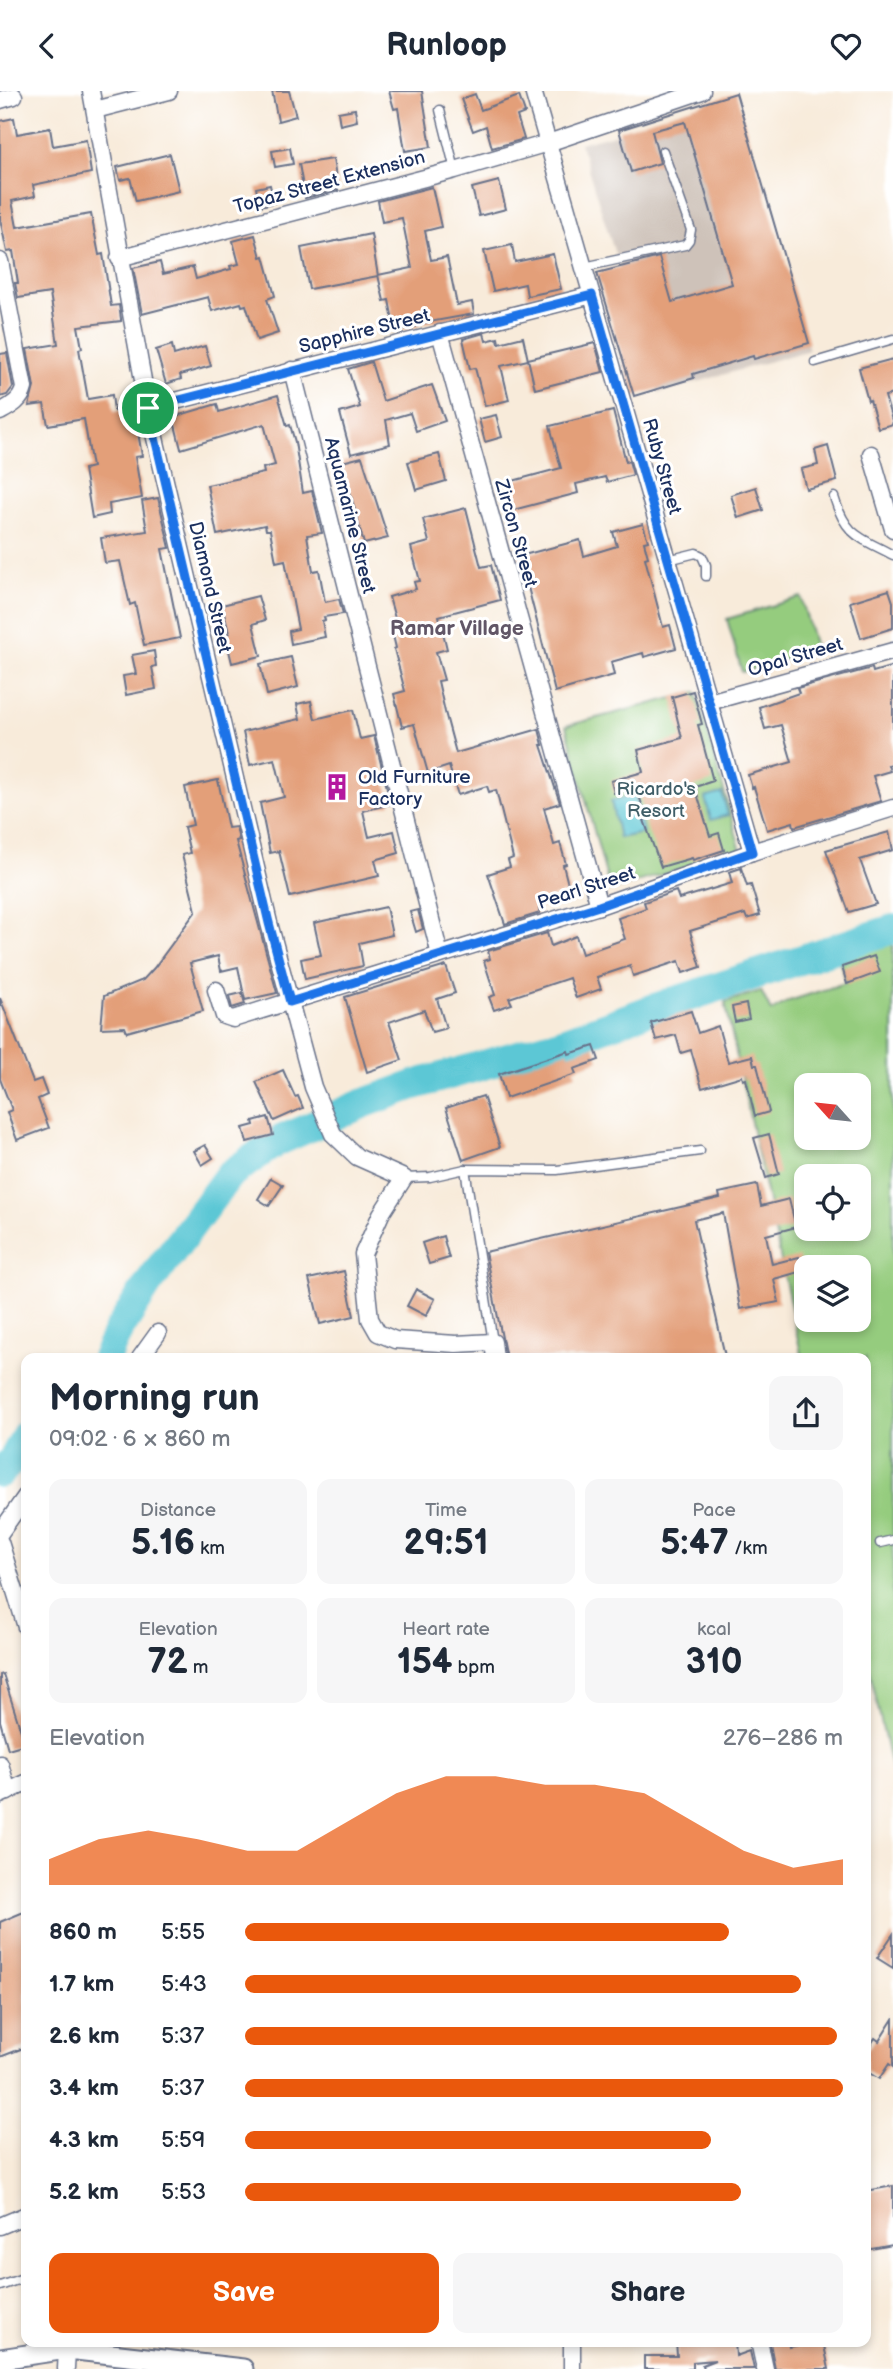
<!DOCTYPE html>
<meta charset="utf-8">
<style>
body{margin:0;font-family:"Balsamiq Sans",sans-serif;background:#f6f6f7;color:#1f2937;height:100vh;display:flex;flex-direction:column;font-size:26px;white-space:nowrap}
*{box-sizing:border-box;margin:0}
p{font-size:23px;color:#747a83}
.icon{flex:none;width:38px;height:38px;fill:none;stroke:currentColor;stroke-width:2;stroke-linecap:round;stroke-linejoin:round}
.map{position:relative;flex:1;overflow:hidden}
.drawer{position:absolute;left:21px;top:1262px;width:850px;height:994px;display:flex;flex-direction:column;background:#fff;border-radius:14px;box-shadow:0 4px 10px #0003}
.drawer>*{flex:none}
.needle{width:46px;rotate:297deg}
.controls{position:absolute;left:794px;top:982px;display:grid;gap:14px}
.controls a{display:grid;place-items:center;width:77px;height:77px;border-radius:14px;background:#fff;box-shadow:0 4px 10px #0003;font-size:35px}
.pin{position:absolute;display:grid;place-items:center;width:60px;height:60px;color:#fff;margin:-30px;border:4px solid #fff;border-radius:50%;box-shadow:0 2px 7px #0007}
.round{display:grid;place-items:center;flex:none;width:74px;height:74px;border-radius:14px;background:#f6f6f7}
.headline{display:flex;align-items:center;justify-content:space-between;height:119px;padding:0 28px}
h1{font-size:38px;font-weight:700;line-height:52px}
.metrics{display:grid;grid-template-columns:repeat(3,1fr);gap:10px;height:119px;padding:7px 28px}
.metrics div{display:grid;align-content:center;border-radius:14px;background:#f6f6f7;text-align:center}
.metrics b{font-size:35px;font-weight:700}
.metrics small{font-size:19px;font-weight:400}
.metrics p{font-size:19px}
.chart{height:196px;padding:14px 28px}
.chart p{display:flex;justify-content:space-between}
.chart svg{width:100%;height:126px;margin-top:7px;fill:#ea580c;opacity:.7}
.button{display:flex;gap:14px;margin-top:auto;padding:14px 28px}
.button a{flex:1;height:80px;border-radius:14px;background:#ea580c;color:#fff;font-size:28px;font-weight:700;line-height:80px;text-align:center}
.button a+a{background:#f6f6f7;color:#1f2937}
ul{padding:0 28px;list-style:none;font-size:23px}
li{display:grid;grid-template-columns:112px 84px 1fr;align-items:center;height:52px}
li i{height:18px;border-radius:9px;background:#ea580c}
header{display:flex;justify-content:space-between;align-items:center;height:91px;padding:0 28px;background:#fff;font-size:32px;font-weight:700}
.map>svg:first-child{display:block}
</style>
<header><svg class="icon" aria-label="back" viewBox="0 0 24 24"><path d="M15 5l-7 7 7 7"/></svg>Runloop<svg class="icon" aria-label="heart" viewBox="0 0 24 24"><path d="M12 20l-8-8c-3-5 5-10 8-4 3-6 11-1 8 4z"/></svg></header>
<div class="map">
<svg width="893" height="2278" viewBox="0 0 893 2278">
<rect width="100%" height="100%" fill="#fff"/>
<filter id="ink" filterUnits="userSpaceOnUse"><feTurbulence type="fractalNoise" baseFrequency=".0143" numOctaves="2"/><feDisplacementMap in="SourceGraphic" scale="14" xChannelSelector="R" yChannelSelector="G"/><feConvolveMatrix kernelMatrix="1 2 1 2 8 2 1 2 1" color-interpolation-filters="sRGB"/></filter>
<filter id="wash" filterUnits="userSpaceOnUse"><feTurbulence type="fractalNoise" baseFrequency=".00686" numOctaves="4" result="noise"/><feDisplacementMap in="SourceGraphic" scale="28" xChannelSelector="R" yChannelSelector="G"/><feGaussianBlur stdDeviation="1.57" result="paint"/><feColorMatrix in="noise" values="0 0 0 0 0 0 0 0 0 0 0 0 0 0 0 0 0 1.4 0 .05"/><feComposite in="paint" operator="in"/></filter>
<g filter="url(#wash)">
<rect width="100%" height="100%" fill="#f8ebda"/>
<path fill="#cec2b9" d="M736,12L809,259L659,302L580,52Z"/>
<g fill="#95cc7e" stroke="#587e6e" stroke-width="2" fill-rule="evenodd">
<path d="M801,506L816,560L742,581L727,528Z"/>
<path d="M696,601L741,760L610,799L566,635Z"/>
<path d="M893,850V1685L866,1562V1267H802L725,911L761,900L771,920L789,910L845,892L840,871ZM807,994H859V1046H807ZM807,1085H859V1138H807ZM807,1176H859V1228H807Z"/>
</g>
<g fill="#5cc7d5" stroke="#3c7b9a" stroke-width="2">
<path d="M722,702L728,724L711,729L705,707Z"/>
<path d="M635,704L643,742L619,747L611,710Z"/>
</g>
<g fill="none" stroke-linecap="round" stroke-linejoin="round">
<g stroke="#5cc7d5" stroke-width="30">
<path d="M106,1267L117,1242L148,1193L229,1084L276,1051L362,1013L414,994L560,952L652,918L893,838"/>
<path d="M0,1382L13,1369L26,1344"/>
</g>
</g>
<g id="blocks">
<g fill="#e39f79">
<path d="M272,0H289L296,25L278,30Z"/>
<path d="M389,0H422L431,56L405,60L398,17L394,18Z"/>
<path d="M736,2L809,252L754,268L753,265L693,283L694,287L634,305L597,182L659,166L672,211L732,193L685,31L652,40L660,72L631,81L619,39Z"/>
<path d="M475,3L481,19L519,5L525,22L517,25L524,48L492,57L486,35L473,40L461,8Z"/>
<path d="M355,18L357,30L340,34L338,21Z"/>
<path d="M14,27L17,43L50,37L53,55L86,49L91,82L33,94L35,105L12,110L17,136L91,123L99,164L103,163L111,215L119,214L121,228V230L78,235L82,257L79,258L88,308L112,304L114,320L131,317L133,330L136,329L142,365L135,366L142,407L109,413L110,423L92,427L84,378L92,376L84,328L48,334L44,313L29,315L34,296L27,258L58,253L50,202L18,207L15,192H18L13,160L7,161L0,128V30Z"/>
<path d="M290,57L293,73L275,76L272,60Z"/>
<path d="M170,63L179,100L136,110L130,87L120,89L117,76Z"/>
<path d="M333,68L338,99L305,107L299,73Z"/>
<path d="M499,90L506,118L479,125L472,97Z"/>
<path d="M270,94L274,112L260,115L256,97Z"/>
<path d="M432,96L441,136L425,140L431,169L447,166L457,214L472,211L474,223L418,233V235L395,240L389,209L384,210L378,184L412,177L402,127L382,131L378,110Z"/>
<path d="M371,143L378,185L309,198L301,157Z"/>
<path d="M255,144L261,166L264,165L275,205L267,208L278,242L257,249L246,214L242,215L241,212L212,220L208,206L142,223L133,177L160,171L163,183L193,176L196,188L231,178L230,175L239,173L233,150Z"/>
<path d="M512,154L515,171L553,163L561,198L527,205L525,193L493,200L484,160Z"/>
<path d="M484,242L486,250L498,247L499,252L523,246L528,269L501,275L509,309L485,315L475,277L470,278L463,248Z"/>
<path d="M595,252L603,281L535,298L528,268Z"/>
<path d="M172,254L174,264L205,255L211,275L180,284L181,288L166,293L156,259Z"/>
<path d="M7,262L13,296L7,304L0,306V263Z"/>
<path d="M893,268V303L885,305L893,333L878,337L870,309L868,310L859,277Z"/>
<path d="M371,271L383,310L432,294L445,330L416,340L410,322L386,329L390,353L351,363L340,322L360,316L348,278Z"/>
<path d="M278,304L287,335L290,334L295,351L303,402L312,400L322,442L307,444L313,480L319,479L325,511L339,508L343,523L324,526L325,529L322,530L325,546L291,553L289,540L298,538L285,469L276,471L270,439H266L265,434L217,444L207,394L264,382L263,377L275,374L264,333L181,358L173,326L217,313L219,321Z"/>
<path d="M613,320L626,371L629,370L633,384L607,391L605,386L576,393L578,402L513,419L505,392L561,377L550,335Z"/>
<path d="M496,324L502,346L485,351L479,328Z"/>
<path d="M828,355L837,390L806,398L801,378L818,374L815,359Z"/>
<path d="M439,363L446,390L416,399L408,371Z"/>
<path d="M362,366L388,447L364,453L342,371Z"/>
<path d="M756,396L763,419L738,427L731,404Z"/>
<path d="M158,407L170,457L162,458L180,547L144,554L135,512L130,514L120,470L105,472L101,447L147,440L142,410Z"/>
<path d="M466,417L481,476L491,474L500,509L439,525L447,558L436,561L444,589L438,590L445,621L456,662L539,638L543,654H541L560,712L544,717L554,754L560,752L566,773L563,774L570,801L541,809L543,816L539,818L540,822L505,833L488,783L510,776L508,769L513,767L496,699L489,701L487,695L458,704L449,675L428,682L414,633L402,636L394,603L405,600L394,558L396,557L390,532L396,531L389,506L416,498L414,491L420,490L411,456L429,451L423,428Z"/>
<path d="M643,433L648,450L644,451L648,466L645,467L663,536L670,534L676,557L644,566L643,562L611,571L614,584L555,601L520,465L580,449L584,465L617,455L613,441Z"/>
<path d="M889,499L893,511V537L861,547L850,511Z"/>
<path d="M258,505L265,529L253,533L261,565L232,572L225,543L229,542L222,514Z"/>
<path d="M154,560L156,575L152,576L156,598L126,604L123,585L136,583L132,564Z"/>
<path d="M291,566L298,596L267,604L260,573Z"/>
<path d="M893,575V673L888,674L890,680L873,685L881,710L794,736L793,731L767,739L754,696L752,697L748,684L792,671L781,634L765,638L759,616L799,602L797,597L872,577L873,581Z"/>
<path d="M693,600L702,633L698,634L713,690L695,696L710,745L719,742L724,759L693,769L692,767L661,776L644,729L647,728L636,696L614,702L611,690L643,681L638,659L682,647L672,606Z"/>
<path d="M311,610L315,628L353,619L360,648L374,645L391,713L363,720L369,746L394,740L399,762L375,769L379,785L290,806L279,760L270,762L260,712L284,706L275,668L250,674L243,641L300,628L297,613Z"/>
<path d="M218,689L228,737L236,736L239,749L236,750L277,902L245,909L238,876L221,880L218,865L190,872L203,920L127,941L125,936L101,937L104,905L143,889L154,877L196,820L182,764L190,762L184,736L193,734L185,696Z"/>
<path d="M889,741L893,759L860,769L876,813L849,821L826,759Z"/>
<path d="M741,777L747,795L751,794L760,824L747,828L745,823L690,840L701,876L683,882L679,870L633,885L630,875L597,886L601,898L576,907L569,887L509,907L512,913L494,919L489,906L495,904L484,870L490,868L488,860L547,842L551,855L576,845L582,863L625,848L618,827L646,817L644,811L676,800L679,808L732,792L729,781Z"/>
<path d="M386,816L392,844L359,852L363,875L305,888L301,868L321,864L314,832Z"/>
<path d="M418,819L423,838L416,841L410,821Z"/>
<path d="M874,865L880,881L847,893L842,876Z"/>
<path d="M446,875L455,902L437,908L446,937L432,941L424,919L389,931L402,969L367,981L345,906Z"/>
<path d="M242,902L245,913L232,917L229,905Z"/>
<path d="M0,907L33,991L41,988L47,1004L38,1008L49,1037L17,1049L7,1021L12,1019L0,988Z"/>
<path d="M746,913L749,928L735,931L732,916Z"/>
<path d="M691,920L698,942L718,935L728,971L752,965L754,974H757L769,1021L755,1025L746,988L743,989L742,985L702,997L691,959L681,962L676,944L656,949L651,932Z"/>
<path d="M594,955L599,969L574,978L576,983L506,1007L499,983L568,960L569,963Z"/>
<path d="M283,979L295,1006L298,1005L303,1017L274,1030L256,991Z"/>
<path d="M483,1005L500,1056L463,1069L446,1017Z"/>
<path d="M268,1026L273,1044L247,1051L243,1037L254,1034L253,1030Z"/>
<path d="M769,1043L779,1083L766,1087L754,1047Z"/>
<path d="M205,1054L213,1067L202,1074L194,1060Z"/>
<path d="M271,1087L283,1094L269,1115L258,1108Z"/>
<path d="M757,1094L761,1115L789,1108L796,1136L766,1144L772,1173L799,1166L803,1180L774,1188L779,1211L740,1218L723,1122L694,1129L725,1265L715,1267H506L485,1161L720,1107L719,1102Z"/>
<path d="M443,1145L449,1167L429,1173L422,1152Z"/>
<path d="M344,1180L354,1225L320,1233L309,1188Z"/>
<path d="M416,1198L435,1208L426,1225L407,1215Z"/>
<path d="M3,1583L25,1653L8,1658L0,1630V1584Z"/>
<path d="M26,1820V1956L0,1966V1831Z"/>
<path d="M893,1843V1877L877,1867Z"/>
<path d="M893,1928V1976L889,1973L879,1988L866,1980V1961L875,1947L879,1950Z"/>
<path d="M893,2095V2154L866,2159V2100Z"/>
<path d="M676,2250H735L736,2265L750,2260L754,2278H703L702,2274L715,2269L693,2271V2278H644V2265H677Z"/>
<path d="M777,2250H788L789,2256L823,2250L829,2278H775L770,2252Z"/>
</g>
</g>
</g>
<g filter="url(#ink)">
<use href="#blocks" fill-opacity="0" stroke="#687189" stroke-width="2"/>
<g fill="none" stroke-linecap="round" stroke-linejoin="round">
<defs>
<g id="service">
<path d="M440,19L455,79"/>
<path d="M584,176L685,154L689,149L691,139L663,60"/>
<path d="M815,271L893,248"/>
<path d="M834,406C846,445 859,446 893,464"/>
<path d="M668,469L696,462L702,465L706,474V485"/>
<path d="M465,1078L493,1251"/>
<path d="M404,1087L430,1086L465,1078L557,1079L700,1060"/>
<path d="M880,1452L893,1449"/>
<path d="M0,2195L26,2186"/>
</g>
<g id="minor">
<path d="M91,0L148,317L269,832L313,996L333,1043L357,1066L404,1087L381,1123L363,1163L370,1228L378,1242L395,1249L456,1253L493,1251L495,1267"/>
<path d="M533,0L752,761"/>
<path d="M0,9L14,5"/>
<path d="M95,19L169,0"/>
<path d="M119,167L455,79L548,52L702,0"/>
<path d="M0,170L24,297C21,310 11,315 0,321"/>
<path d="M440,242L599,815"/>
<path d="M292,279L440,864"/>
<path d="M148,317L592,204"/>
<path d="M871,363L893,438"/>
<path d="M709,611L893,560"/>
<path d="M216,899L224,925L233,928L599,815L752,761L893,717"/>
<path d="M140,1267L158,1242"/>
<path d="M0,1442L26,1405"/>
<path d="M0,1451L26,1536"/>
<path d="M0,1673L8,1701"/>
<path d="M0,1704L26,1692"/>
<path d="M0,2135L26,2124"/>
<path d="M572,2250V2278"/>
<path d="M759,2250L765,2278"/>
<path d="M66,2278L67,2258"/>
</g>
<path id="tertiary" d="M0,2268L67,2258L243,2278"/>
</defs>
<use href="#service" stroke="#687189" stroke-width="11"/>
<use href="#minor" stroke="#687189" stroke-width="19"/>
<use href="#tertiary" stroke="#687189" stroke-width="23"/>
<use href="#service" stroke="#fff" stroke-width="8"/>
<use href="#minor" stroke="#fff" stroke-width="16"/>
<use href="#tertiary" stroke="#fff" stroke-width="19"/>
</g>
</g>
<g fill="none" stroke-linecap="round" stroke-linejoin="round" filter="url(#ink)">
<defs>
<path id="route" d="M592,204L752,761L599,815L290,911L269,832L148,317Z"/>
</defs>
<use href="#route" stroke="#fff" stroke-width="14"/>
<use href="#route" stroke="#1a73e8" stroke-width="9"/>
</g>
<defs>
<symbol id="building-bare" viewBox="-9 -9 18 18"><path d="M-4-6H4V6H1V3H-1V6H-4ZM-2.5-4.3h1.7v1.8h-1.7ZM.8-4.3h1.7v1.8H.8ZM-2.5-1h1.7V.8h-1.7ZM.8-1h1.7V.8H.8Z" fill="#b5179e" stroke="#fff" stroke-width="2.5" paint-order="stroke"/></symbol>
</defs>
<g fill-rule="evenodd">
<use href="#building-bare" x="318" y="677" width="38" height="38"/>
</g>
<g text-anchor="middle" stroke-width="6" stroke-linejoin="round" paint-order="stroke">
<g font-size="19" fill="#1b2f5e" stroke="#fff">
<text transform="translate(329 90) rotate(-15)" y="7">Topaz Street Extension</text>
<text transform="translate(364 239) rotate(-14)" y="7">Sapphire Street</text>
<text transform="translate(663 375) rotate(74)" y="7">Ruby Street</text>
<text transform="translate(351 424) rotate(76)" y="7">Aquamarine Street</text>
<text transform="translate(517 442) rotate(74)" y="7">Zircon Street</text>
<text transform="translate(211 496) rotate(77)" y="7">Diamond Street</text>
<text transform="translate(795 565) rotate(-16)" y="7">Opal Street</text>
<text transform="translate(586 796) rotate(-18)" y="7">Pearl Street</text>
</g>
<g font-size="19" fill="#1b2f5e" stroke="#fff" text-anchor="start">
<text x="358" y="692">Old Furniture<tspan x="358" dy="22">Factory</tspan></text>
</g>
<g font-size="19" fill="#405e68" stroke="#fff">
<text x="656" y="704">Ricardo's<tspan x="656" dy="22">Resort</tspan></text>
</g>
<g font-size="21" font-weight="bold" fill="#615667" stroke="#fff">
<text x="457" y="544">Ramar Village</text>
</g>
</g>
</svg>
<div class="controls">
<a><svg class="needle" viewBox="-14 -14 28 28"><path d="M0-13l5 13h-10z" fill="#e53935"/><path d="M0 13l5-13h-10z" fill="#747a83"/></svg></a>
<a><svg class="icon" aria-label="locate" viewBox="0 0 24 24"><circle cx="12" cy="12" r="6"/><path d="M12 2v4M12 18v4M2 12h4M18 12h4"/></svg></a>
<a><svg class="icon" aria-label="layers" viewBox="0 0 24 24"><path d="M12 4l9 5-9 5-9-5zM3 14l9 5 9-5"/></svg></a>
</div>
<div class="pin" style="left:148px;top:317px;background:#1e9e55"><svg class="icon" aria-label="arrive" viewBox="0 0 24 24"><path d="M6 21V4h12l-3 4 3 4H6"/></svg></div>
<section class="drawer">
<div class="headline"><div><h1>Morning run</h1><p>09:02 · 6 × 860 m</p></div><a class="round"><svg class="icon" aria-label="share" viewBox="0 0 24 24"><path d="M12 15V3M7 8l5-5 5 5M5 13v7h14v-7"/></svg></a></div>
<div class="metrics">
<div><p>Distance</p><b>5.16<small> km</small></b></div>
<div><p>Time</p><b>29:51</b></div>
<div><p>Pace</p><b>5:47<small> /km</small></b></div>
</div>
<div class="metrics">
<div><p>Elevation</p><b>72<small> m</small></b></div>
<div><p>Heart rate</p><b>154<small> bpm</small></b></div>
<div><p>kcal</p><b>310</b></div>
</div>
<div class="chart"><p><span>Elevation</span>276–286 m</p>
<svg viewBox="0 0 160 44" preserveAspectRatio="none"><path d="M0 44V35L10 28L20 25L30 28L40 32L50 32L60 22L70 12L80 6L90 6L100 9L110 9L120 12L130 22L140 32L150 38L160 35V44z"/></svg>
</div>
<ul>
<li><b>860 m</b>5:55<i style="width:81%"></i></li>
<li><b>1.7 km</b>5:43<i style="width:93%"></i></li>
<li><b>2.6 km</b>5:37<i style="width:99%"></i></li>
<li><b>3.4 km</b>5:37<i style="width:100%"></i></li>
<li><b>4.3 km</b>5:59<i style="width:78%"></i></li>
<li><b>5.2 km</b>5:53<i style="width:83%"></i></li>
</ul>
<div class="button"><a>Save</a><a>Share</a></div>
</section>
</div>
